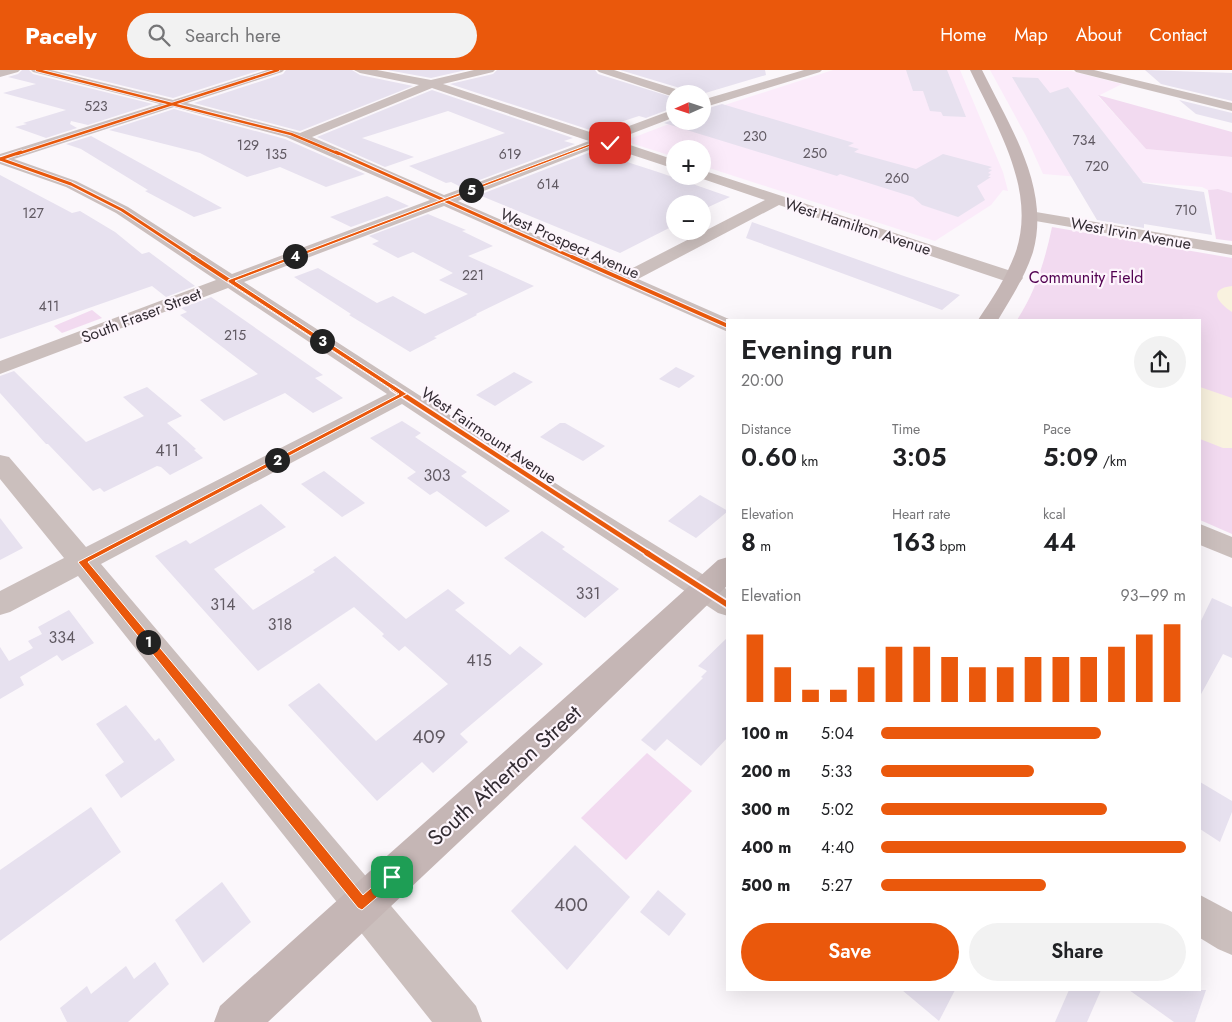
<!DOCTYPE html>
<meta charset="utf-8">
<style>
body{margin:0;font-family:Jost,sans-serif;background:#f2f2f2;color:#202124;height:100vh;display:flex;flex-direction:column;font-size:19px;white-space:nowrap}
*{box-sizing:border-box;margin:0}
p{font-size:16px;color:#757577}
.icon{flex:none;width:28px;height:28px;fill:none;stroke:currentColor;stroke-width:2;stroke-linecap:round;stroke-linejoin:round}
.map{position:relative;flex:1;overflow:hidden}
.drawer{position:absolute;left:726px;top:249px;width:475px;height:672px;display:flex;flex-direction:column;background:#fff;border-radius:0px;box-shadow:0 5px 20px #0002}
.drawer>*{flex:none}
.needle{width:32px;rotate:267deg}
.controls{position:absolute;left:666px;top:15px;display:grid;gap:10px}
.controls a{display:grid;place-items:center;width:45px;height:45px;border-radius:50%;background:#fff;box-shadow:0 5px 20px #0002;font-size:25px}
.pin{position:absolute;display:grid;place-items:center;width:42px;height:42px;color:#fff;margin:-21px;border-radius:10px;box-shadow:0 2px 8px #0006}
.km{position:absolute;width:25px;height:25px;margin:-12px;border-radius:50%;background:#222;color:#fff;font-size:14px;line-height:25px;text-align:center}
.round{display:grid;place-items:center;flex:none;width:52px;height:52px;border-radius:26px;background:#f2f2f2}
.overview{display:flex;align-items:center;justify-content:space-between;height:85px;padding:0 15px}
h1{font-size:28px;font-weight:600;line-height:38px}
.metrics{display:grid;grid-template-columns:repeat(3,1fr);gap:8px;height:85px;padding:5px 15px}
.metrics div{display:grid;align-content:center}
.metrics b{font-size:25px;font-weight:600}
.metrics small{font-size:14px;font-weight:400}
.metrics p{font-size:14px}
.chart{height:140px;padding:10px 15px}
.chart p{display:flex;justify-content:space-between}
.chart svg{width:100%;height:90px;margin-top:5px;stroke:#ea580c;stroke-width:6}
.button{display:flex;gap:10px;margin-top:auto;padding:10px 15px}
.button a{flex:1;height:58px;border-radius:30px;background:#ea580c;color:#fff;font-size:20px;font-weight:600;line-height:58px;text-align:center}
.button a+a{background:#f2f2f2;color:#202124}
ul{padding:0 15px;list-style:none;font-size:16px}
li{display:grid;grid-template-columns:80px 60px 1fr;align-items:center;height:38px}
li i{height:12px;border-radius:6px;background:#ea580c}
header{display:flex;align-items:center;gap:30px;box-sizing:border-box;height:70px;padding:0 25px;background:#ea580c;color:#fff}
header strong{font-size:24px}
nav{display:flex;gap:28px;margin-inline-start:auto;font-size:18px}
.search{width:350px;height:45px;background:#f2f2f2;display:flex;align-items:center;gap:12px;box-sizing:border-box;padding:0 18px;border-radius:28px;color:#757577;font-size:19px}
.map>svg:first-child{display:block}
</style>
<header>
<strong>Pacely</strong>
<div class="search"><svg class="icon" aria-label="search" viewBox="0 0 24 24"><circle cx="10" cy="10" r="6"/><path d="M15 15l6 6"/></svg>Search here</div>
<nav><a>Home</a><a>Map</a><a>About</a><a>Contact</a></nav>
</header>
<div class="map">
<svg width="1232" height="952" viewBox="0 0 1232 952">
<rect width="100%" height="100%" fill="#fbf7fb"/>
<g fill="#fbebfa">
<path d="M833,0H960L1003,102L1008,121L1003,120L991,135L935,171L703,96L702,79H675V87L624,71L677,51H702L703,42Z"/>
<path d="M990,0L1071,1L1122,14L1098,26L1146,79L1232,87V123L1218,119L1208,120L1202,117L1043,104L1026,66Z"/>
</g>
<g fill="#f2daf0">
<path d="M1098,25L1232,62V87L1146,79Z"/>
<path d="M1218,119L1232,123V171L1216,169L1208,120Z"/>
<path d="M1052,157L1232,188V464L1200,450V250H1017C1036,221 1045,190 1052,157Z"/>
<path d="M92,240L102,248L62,263L54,256Z"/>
<path d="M647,683L692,721L626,790L581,748Z"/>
</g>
<g fill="#f9f2df">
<path d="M1232,216V242C1218,233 1207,219 1232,216Z"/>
<path d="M1200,317L1232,328V378H1223L1200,369Z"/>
</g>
<g fill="#e7e1ef">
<path d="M22,0H29L33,4L153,34L88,55L71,51L70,54L77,58L46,68L15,57L27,54L23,53L66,40L3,23L36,14L8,7L18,4Z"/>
<path d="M59,0H261L173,28Z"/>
<path d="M286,0H352L360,5L413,16L300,61L194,33L283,4Z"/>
<path d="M387,0H466L431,8Z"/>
<path d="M497,0H595L598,4L675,28V37L646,48L639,46L593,61L450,14L493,4Z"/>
<path d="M620,0H765L766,5L702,24H686L683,19Z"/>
<path d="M906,0H947L966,47L943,46L941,42L930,41L923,21H913Z"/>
<path d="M1145,0L1232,3V31L1161,14Z"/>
<path d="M1012,7L1038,8L1050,23L1068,17L1143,113L1204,122L1212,165L1144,154V158L1097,150Z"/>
<path d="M432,20L573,68L564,71L575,74L461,117L451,112L446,113L409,96L505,63L448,41L362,68L414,87L385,97L317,67Z"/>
<path d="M1179,30L1232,43V53L1196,44Z"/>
<path d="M722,34L854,73L848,76L859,79L854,82L916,99L943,84L992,97L988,99L992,100L988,103L991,104L988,107H991L977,116L985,130L958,147L922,135L913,127L840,104L837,106L664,53L675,49V51H702V40Z"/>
<path d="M174,39L285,69L365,104L326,117L280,97L247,107L200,83L109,60Z"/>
<path d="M91,66L222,138L194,147L145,121L148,120L81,79L66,74Z"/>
<path d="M593,81L658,102L730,127L702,140V134H675V155L620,183L479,125Z"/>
<path d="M0,105L72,143L80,141L115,162L142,184L149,182L195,216L166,227L152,216L0,269Z"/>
<path d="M387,126L409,136L351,157L330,147Z"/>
<path d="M428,144L466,160L462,161L493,176L468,186L534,216L476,244L477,245L434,267L437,268L410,282L349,245L351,244L294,207L318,198L377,233L393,226L425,244L468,224L439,210L453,203L413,182L398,188L372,174L379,171L369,166Z"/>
<path d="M752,152L901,205L960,225L942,240L746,168Z"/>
<path d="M211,227L323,305L315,308L343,328L313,343L285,323L224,351L200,330L258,304L180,245L187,242L181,238Z"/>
<path d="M676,297L695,306L679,318L659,309Z"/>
<path d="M14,301L86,372L144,346L123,327L147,317L182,346L167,353L196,379L194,380L203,388L170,405L161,397L157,396L104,422L100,418L93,421L48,374H46L0,323V306Z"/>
<path d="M514,302L533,312L495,336L476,325Z"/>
<path d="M402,351L421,363L415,367L467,402L461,406L510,441L486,457L437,421L430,425L407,408L416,402L370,368Z"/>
<path d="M560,353H565L605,376L583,391L540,367Z"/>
<path d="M324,401L365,433L342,447L301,414Z"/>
<path d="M700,425L728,441L696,468L668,451Z"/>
<path d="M261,434L286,457L214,499L253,540L315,502L313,500L335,486L406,549L448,519L465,533L455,540L510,585L520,576L543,594L460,664L468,672L433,703L422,692L377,731L288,635L319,613L376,671L448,614L405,576L399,581L382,566L384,564L354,537L258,601L155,486L186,470L190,474Z"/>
<path d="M0,448L23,478L0,490Z"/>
<path d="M542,461L565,477L562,479L619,519L585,548L504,488Z"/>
<path d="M1212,528L1232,537V588L1223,584L1200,626V553Z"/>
<path d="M69,540L94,573L62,591L57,585L20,607L24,615L0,629V577L9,591L33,578L28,571L42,564L38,557Z"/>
<path d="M728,567V667L701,696L667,669L655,681L641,670L703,608L701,607L707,601L698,596Z"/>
<path d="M126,635L155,671L159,668L175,690L121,728L105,705L124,692L96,654Z"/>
<path d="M1200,712L1232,731V742L1220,772L1200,759Z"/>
<path d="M91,737L121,782L0,871V800Z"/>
<path d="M575,775L630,827L567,900L511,841Z"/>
<path d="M222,812L251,852L203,893L175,850Z"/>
<path d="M658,820L686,844L669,866L640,842Z"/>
<path d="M155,892L169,914L128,952H67L60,938L87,916L91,924L126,896L134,909Z"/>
<path d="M902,920H955L939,951Z"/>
<path d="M1069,920H1101L1087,952H1055Z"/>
<path d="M1129,920H1206L1195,952H1174Z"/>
</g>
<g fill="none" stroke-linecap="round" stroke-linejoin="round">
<g fill="#cbbfbd" fill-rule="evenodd">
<path d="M0,0H20L18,2L0,7Z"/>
<path d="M31,0H51L173,30L267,0H284L282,2L187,33L300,63L419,15L360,3L354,0H377L431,10L474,0H495L493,2L443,14L602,66L675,39V47L615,70L675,90V99L602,75L458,131L623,203L765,130L697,107L702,106V100L1020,204L1023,208L1020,212L1014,213L1008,212L779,135L638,209L731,250H728V262L444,136L244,212L563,418L728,520V546L718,543L402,334L101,494L476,936L482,952H432L78,506L10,542L0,545V521L64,488L0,409V385L9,387L86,477L387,324L228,218L0,304V291L216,210L116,143L66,117L0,94V84L160,34L33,2ZM432,18L589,71L444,125L312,67ZM174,37L286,67L430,130L232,204L128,137L76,111L14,89Z"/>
<path d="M597,0H614L682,21L684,24H675L674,27L599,2Z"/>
<path d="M804,0H822L820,2L702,38V30Z"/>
<path d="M1074,0H1094L1232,33V41L1076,2Z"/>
<path d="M1030,141L1232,175V185L1024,149L1022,146L1024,143Z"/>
<path d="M1200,454L1232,467V488L1200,475Z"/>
<path d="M1200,825L1232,842V885L1218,879L1200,868Z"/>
</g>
<g fill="#c5b6b5" fill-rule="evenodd">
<path d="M970,0H982C1009,55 1051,118 1033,182C1025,207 1011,228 998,250H978C992,229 1006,208 1015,184C1038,121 996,55 970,0Z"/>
<path d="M728,487V515L581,657L268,952H214L220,936C385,786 553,640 718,490Z"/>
</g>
<defs>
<g id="cycleway-far4">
<path d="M37,0L291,64L339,84"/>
<path d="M17,84L278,0"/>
</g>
<g id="cycleway-far3">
<path d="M336,82L574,188"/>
<path d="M0,89L71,114L122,140L195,188"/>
<path d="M0,89L21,82"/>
</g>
<g id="cycleway-far2">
<path d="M193,187L395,319"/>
<path d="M572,187L728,256"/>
</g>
<path id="cycleway-far1" d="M393,318L649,484"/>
<path id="cycleway" d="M647,483L728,535"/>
</defs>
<use href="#cycleway-far4" stroke="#fdf5fc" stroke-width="4"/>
<use href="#cycleway-far3" stroke="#fdf5fc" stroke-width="5"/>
<use href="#cycleway-far2" stroke="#fdf5fc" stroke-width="6"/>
<use href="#cycleway-far1" stroke="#fdf5fc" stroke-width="8"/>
<use href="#cycleway" stroke="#fdf5fc" stroke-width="9"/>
<use href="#cycleway-far4" stroke="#e8590c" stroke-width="2.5"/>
<use href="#cycleway-far3" stroke="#e8590c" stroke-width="3"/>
<use href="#cycleway-far2" stroke="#e8590c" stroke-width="4"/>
<use href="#cycleway-far1" stroke="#e8590c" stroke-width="4.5"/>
<use href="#cycleway" stroke="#e8590c" stroke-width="5.5"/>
</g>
<path fill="#ea580c" stroke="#fff" d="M600,70L612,73L601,72L235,211L407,324L88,492L202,628L363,825L388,803L392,802L396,803L398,807L396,811L362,840L358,838L78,492L399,324L228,212V210Z"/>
<g text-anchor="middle" stroke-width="4.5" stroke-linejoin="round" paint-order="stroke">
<g font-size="14" fill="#605962">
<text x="96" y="41">523</text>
<text x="755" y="71">230</text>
<text x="1084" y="75">734</text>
<text x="248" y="80">129</text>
<text x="815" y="88">250</text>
<text x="276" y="89">135</text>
<text x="510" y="89">619</text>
<text x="1097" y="101">720</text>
<text x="897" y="113">260</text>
<text x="548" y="119">614</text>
<text x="1186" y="145">710</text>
<text x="33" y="148">127</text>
<text x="473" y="210">221</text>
<text x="49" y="241">411</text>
<text x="235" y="270">215</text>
</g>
<g font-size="16" fill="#332c33" stroke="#fdf5fc">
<text transform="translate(858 156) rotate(18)" y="6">West Hamilton Avenue</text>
<text transform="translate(1131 163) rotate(10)" y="6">West Irvin Avenue</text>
<text transform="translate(570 173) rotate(24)" y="6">West Prospect Avenue</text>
<text transform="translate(141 245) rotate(-21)" y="6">South Fraser Street</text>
<text transform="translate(489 365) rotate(34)" y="6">West Fairmount Avenue</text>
</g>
<g font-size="16" fill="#520151" stroke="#fdf5fc">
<text x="1086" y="213">Community Field</text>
</g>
<g font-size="16" fill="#605962">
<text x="167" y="386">411</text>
<text x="437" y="411">303</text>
<text x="588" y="529">331</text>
<text x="223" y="540">314</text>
<text x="280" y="560">318</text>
<text x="62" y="573">334</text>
<text x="479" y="596">415</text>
</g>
<g font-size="19" fill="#605962">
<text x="429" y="673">409</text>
<text x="571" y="841">400</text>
</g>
<g font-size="22" fill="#332c33" stroke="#fdf5fc">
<text transform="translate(504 705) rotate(-42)" y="8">South Atherton Street</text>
</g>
</g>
</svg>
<div class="controls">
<a><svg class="needle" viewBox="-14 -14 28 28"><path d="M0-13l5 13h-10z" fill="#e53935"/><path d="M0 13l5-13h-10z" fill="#757577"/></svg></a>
<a>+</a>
<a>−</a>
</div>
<div class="pin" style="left:392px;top:807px;background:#1e9e55"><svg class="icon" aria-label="arrive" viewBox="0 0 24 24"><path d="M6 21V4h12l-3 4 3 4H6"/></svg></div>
<div class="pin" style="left:610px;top:73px;background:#d93025"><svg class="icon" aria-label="check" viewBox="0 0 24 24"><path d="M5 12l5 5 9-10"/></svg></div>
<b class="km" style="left:148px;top:572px">1</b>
<b class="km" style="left:277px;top:390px">2</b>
<b class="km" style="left:322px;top:271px">3</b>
<b class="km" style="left:295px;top:186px">4</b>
<b class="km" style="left:471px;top:120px">5</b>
<section class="drawer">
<div class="overview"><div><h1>Evening run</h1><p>20:00</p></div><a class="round"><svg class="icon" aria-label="share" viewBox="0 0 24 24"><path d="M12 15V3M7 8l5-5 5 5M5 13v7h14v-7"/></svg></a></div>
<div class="metrics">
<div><p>Distance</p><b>0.60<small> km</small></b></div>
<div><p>Time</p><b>3:05</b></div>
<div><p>Pace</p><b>5:09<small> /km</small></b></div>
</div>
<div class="metrics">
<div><p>Elevation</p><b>8<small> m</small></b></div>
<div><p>Heart rate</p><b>163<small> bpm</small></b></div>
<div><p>kcal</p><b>44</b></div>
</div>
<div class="chart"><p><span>Elevation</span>93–99 m</p>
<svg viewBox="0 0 160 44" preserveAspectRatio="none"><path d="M5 44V11M15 44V27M25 44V38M35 44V38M45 44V27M55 44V17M65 44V17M75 44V22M85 44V27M95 44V27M105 44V22M115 44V22M125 44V22M135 44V17M145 44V11M155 44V6"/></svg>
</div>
<ul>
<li><b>100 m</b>5:04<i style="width:72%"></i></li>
<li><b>200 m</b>5:33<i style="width:50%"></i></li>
<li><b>300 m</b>5:02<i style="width:74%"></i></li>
<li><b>400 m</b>4:40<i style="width:100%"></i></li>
<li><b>500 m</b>5:27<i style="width:54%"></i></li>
</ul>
<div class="button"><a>Save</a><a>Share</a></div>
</section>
</div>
